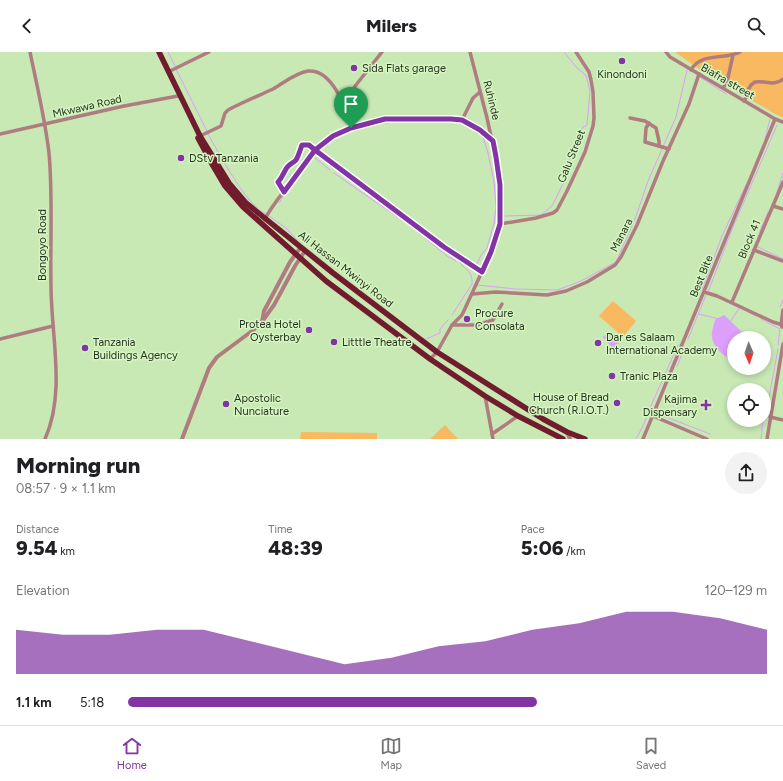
<!DOCTYPE html>
<meta charset="utf-8">
<style>
body{margin:0;font-family:Figtree,sans-serif;background:#f2f2f2;color:#202124;height:100vh;display:flex;flex-direction:column;font-size:15px;white-space:nowrap}
*{box-sizing:border-box;margin:0}
p{font-size:13px;color:#757577}
.icon{flex:none;width:22px;height:22px;fill:none;stroke:currentColor;stroke-width:2;stroke-linecap:round;stroke-linejoin:round}
.map{position:relative;height:387px;overflow:hidden}
.sheet{display:flex;flex-direction:column;background:#fff;flex:1}
.sheet>*{flex:none}
.needle{width:26px;rotate:178deg}
.tools{position:absolute;left:727px;top:279px;display:grid;gap:8px}
.tools a{display:grid;place-items:center;width:44px;height:44px;border-radius:50%;background:#fff;box-shadow:0 2px 6px #0003;font-size:20px}
.pin{position:absolute;display:grid;place-items:center;width:34px;height:34px;color:#fff;margin:-41px -17px;border-radius:50% 50% 50% 0;rotate:-45deg;box-shadow:0 0 4px #0007}
.pin .icon{rotate:45deg}
.round{display:grid;place-items:center;flex:none;width:42px;height:42px;border-radius:21px;background:#f2f2f2}
.summary{display:flex;align-items:center;justify-content:space-between;height:68px;padding:0 16px}
h1{font-size:22px;font-weight:800;line-height:30px}
.metrics{display:grid;grid-template-columns:repeat(3,1fr);gap:6px;height:68px;padding:4px 16px}
.metrics div{display:grid;align-content:center}
.metrics b{font-size:20px;font-weight:800}
.metrics small{font-size:11px;font-weight:400}
.metrics p{font-size:11px}
.chart{height:112px;padding:8px 16px}
.chart p{display:flex;justify-content:space-between}
.chart svg{width:100%;height:72px;margin-top:4px;fill:#8234a4;opacity:.7}
ul{padding:0 16px;list-style:none;font-size:13px}
li{display:grid;grid-template-columns:64px 48px 1fr;align-items:center;height:30px}
li i{height:10px;border-radius:5px;background:#8234a4}
header{display:flex;justify-content:space-between;align-items:center;height:52px;padding:0 16px;background:#fff;font-size:18px;font-weight:800}
.dock{display:flex;justify-content:space-around;align-items:center;height:56px;border-top:1px solid #e0e0e0;background:#fff;font-size:11px;color:#757577}
.dock a{display:grid;justify-items:center;gap:2px}
.dock .current{color:#8234a4}
.map>svg:first-child{display:block}
</style>
<header><svg class="icon" aria-label="back" viewBox="0 0 24 24"><path d="M15 5l-7 7 7 7"/></svg>Milers<svg class="icon" aria-label="search" viewBox="0 0 24 24"><circle cx="10" cy="10" r="6"/><path d="M15 15l6 6"/></svg></header>
<div class="map">
<svg width="783" height="387" viewBox="0 0 783 387">
<rect width="100%" height="100%" fill="#c8e8b4"/>
<g fill="#f9b960">
<path d="M675,0H783V65L775,62L696,15Z"/>
<path d="M613,249L636,269L623,285L599,264Z"/>
<path d="M445,373L458,387H430Z"/>
<path d="M301,380L377,381V387H300Z"/>
</g>
<g fill="#dc9ffb">
<path d="M724,263L744,282L745,286H734V309C725,306 713,295 712,285C711,280 714,273 715,268Z"/>
<path d="M609,279L619,291L613,297L603,285Z"/>
</g>
<g fill="none" stroke-linecap="round" stroke-linejoin="round">
<g stroke="#dc9ffb" stroke-width="1">
<path d="M168,0L175,14"/>
<path d="M176,17L207,79"/>
<path d="M700,25L726,42"/>
<path d="M405,69L462,70L478,80L483,85L488,101L494,130L496,155L494,171L487,196L481,203L476,214L474,215C457,204 443,190 426,179L318,100C326,95 333,88 341,83C360,72 384,71 405,69Z"/>
<path d="M208,82C218,100 248,156 266,162"/>
<path d="M765,87L770,67"/>
<path d="M334,121L412,175"/>
<path d="M287,139L314,105L330,118"/>
<path d="M776,143L783,121"/>
<path d="M279,151L284,143"/>
<path d="M269,164L286,176L297,188"/>
<path d="M505,164L541,163L552,154L565,128L569,108L582,76L587,73L590,39L586,23L577,16L564,0"/>
<path d="M417,179L447,204L456,209"/>
<path d="M760,179L768,160"/>
<path d="M756,194L783,207"/>
<path d="M617,208L636,164L648,129L676,65L687,18"/>
<path d="M477,233L515,237L557,238L581,229L614,211"/>
<path d="M702,237L722,184L746,133"/>
<path d="M708,240L733,175L777,73"/>
<path d="M780,255L783,248"/>
<path d="M750,261L756,264"/>
<path d="M699,262L719,267"/>
<path d="M452,263L472,232C473,221 467,218 460,211"/>
<path d="M761,267L780,277L778,293"/>
<path d="M731,269L739,256"/>
<path d="M426,287L440,281V277L448,268"/>
<path d="M688,287L706,243"/>
<path d="M677,314L685,295"/>
<path d="M656,361L710,382"/>
<path d="M764,365L768,351L778,297"/>
<path d="M636,387L644,372L649,358L678,293"/>
<path d="M761,387L763,368"/>
</g>
<g stroke="#af7c80" stroke-width="3.5">
<path d="M30,0C37,34 45,67 49,101C53,145 50,190 51,234C51,284 66,340 45,387"/>
<path d="M666,0L670,5L775,67L783,70"/>
<path d="M691,18C700,0 726,8 740,0"/>
<path d="M168,20L209,0"/>
<path d="M723,36L727,30L733,3"/>
<path d="M744,49L747,44L746,41L751,33L755,30C765,28 774,35 783,27"/>
<path d="M343,51L356,33L382,0"/>
<path d="M630,66L645,69L656,76L659,89V94"/>
<path d="M462,68L473,46L480,40"/>
<path d="M649,71L646,76L645,90L669,97"/>
<path d="M0,82L124,54L178,44"/>
<path d="M200,84L221,74L225,61L228,58C243,50 258,44 273,37C284,31 295,21 308,19C333,17 346,57 351,76"/>
<path d="M284,140L278,130C283,126 283,122 286,117C288,113 293,111 296,108C299,103 300,98 302,93H309L315,99L444,195L482,220"/>
<path d="M773,154L783,157"/>
<path d="M265,167C272,153 284,140 293,127C300,118 307,107 315,98C350,62 405,66 451,67C469,68 479,77 492,89"/>
<path d="M500,172L536,166L553,161L557,158L567,139L585,100L593,74L594,66L593,40L591,28L589,20L576,0"/>
<path d="M754,198L783,209"/>
<path d="M704,240L717,244L773,270L783,273"/>
<path d="M472,242L496,240L547,243L566,239L587,230L615,213L621,205L637,173L663,109L689,52L699,22"/>
<path d="M732,250L783,130"/>
<path d="M452,273H477L493,268L502,252"/>
<path d="M782,275L781,273L783,258"/>
<path d="M0,287L53,274"/>
<path d="M430,307L437,300L452,273L462,263L491,200L500,172L501,146L498,116L487,66L470,0"/>
<path d="M485,344L493,387"/>
<path d="M653,364L707,387"/>
<path d="M770,365L783,368"/>
<path d="M492,382L518,364"/>
<path d="M643,387L775,67"/>
<path d="M767,387L783,292"/>
</g>
<g stroke="#af7c80" stroke-width="4">
<path d="M262,270L264,259L290,210L301,195"/>
<path d="M567,380L570,387"/>
<path d="M182,387L209,316L217,305L252,279L261,271L274,253L295,214L305,199"/>
</g>
<g stroke="#701c2c" stroke-width="5.5">
<path d="M159,0L200,84L229,131L246,151L333,221L437,300L543,367L567,380L585,387"/>
<path d="M198,86L212,112L225,134L243,155L326,229L430,307L485,344L518,364L563,387"/>
</g>
</g>
<g fill="none" stroke-linecap="round" stroke-linejoin="round">
<defs>
<path id="route" d="M351,76L333,84L315,98L284,140L278,130C282,126 283,122 286,117C288,113 293,111 296,108C299,103 300,98 302,93H309L315,98L444,195L482,220L491,200L500,172V133L496,105L493,89L480,78L462,68L451,67H385L351,76"/>
</defs>
<use href="#route" stroke="#fff" stroke-width="8"/>
<use href="#route" stroke="#8234a4" stroke-width="5"/>
</g>
<g fill="#8234a4" stroke="#d5f5c1" stroke-width="1.5">
<circle cx="622" cy="9" r="4"/>
<circle cx="354" cy="16" r="4"/>
<circle cx="181" cy="106" r="4"/>
<circle cx="467" cy="267" r="4"/>
<circle cx="309" cy="278" r="4"/>
<circle cx="334" cy="290" r="4"/>
<circle cx="598" cy="291" r="4"/>
<circle cx="85" cy="296" r="4"/>
<circle cx="612" cy="324" r="4"/>
<circle cx="617" cy="351" r="4"/>
<circle cx="226" cy="352" r="4"/>
<path d="M704 347h4v4h4v4h-4v4h-4v-4h-4v-4h4z"/>
</g>
<g text-anchor="middle" stroke-width="3" stroke-linejoin="round" paint-order="stroke">
<g font-size="11" fill="#26331f" stroke="#d5f5c1" text-anchor="start">
<text x="362" y="20">Sida Flats garage</text>
<text x="622" y="26" text-anchor="middle">Kinondoni</text>
<text x="189" y="110">DStv Tanzania</text>
<text x="475" y="265">Procure<tspan x="475" dy="13">Consolata</tspan></text>
<text x="301" y="276" text-anchor="end">Protea Hotel<tspan x="301" dy="13">Oysterbay</tspan></text>
<text x="606" y="289">Dar es Salaam<tspan x="606" dy="13">International Academy</tspan></text>
<text x="93" y="294">Tanzania<tspan x="93" dy="13">Buildings Agency</tspan></text>
<text x="342" y="294">Litttle Theatre</text>
<text x="620" y="328">Tranic Plaza</text>
<text x="609" y="349" text-anchor="end">House of Bread<tspan x="609" dy="13">Church (R.I.O.T.)</tspan></text>
<text x="234" y="350">Apostolic<tspan x="234" dy="13">Nunciature</tspan></text>
<text x="697" y="351" text-anchor="end">Kajima<tspan x="697" dy="13">Dispensary</tspan></text>
</g>
<g font-size="11" fill="#26331f" stroke="#d5f5c1">
<text transform="translate(728 29) rotate(30)" y="4">Biafra street</text>
<text transform="translate(492 48) rotate(76)" y="4">Ruhinde</text>
<text transform="translate(87 54) rotate(-13)" y="4">Mkwawa Road</text>
<text transform="translate(571 104) rotate(-68)" y="4">Galu Street</text>
<text transform="translate(621 183) rotate(-63)" y="4">Manara</text>
<text transform="translate(749 187) rotate(-67)" y="4">Block 41</text>
<text transform="translate(42 193) rotate(-90)" y="4">Bongoyo Road</text>
<text transform="translate(346 217) rotate(38)" y="4">Ali Hassan Mwinyi Road</text>
<text transform="translate(701 224) rotate(-68)" y="4">Best Bite</text>
</g>
</g>
</svg>
<div class="tools">
<a><svg class="needle" viewBox="-14 -14 28 28"><path d="M0-13l5 13h-10z" fill="#e53935"/><path d="M0 13l5-13h-10z" fill="#757577"/></svg></a>
<a><svg class="icon" aria-label="locate" viewBox="0 0 24 24"><circle cx="12" cy="12" r="6"/><path d="M12 2v4M12 18v4M2 12h4M18 12h4"/></svg></a>
</div>
<div class="pin" style="left:351px;top:76px;background:#1e9e55"><svg class="icon" aria-label="arrive" viewBox="0 0 24 24"><path d="M6 21V4h12l-3 4 3 4H6"/></svg></div>
</div>
<section class="sheet">
<div class="summary"><div><h1>Morning run</h1><p>08:57 · 9 × 1.1 km</p></div><a class="round"><svg class="icon" aria-label="share" viewBox="0 0 24 24"><path d="M12 15V3M7 8l5-5 5 5M5 13v7h14v-7"/></svg></a></div>
<div class="metrics">
<div><p>Distance</p><b>9.54<small> km</small></b></div>
<div><p>Time</p><b>48:39</b></div>
<div><p>Pace</p><b>5:06<small> /km</small></b></div>
</div>
<div class="chart"><p><span>Elevation</span>120–129 m</p>
<svg viewBox="0 0 160 44" preserveAspectRatio="none"><path d="M0 44V17L10 20L20 20L30 17L40 17L50 24L60 31L70 38L80 34L90 27L100 24L110 17L120 13L130 6L140 6L150 10L160 17V44z"/></svg>
</div>
<ul>
<li><b>1.1 km</b>5:18<i style="width:64%"></i></li>
</ul>
</section>
<nav class="dock">
<a class="current"><svg class="icon" aria-label="home" viewBox="0 0 24 24"><path d="M3 11l9-7 9 7M6 9v11h12V9"/></svg>Home</a>
<a><svg class="icon" aria-label="map" viewBox="0 0 24 24"><path d="M3 6l6-2 6 2 6-2v14l-6 2-6-2-6 2zM9 4v14M15 6v14"/></svg>Map</a>
<a><svg class="icon" aria-label="saved" viewBox="0 0 24 24"><path d="M7 4h10v16l-5-4-5 4z"/></svg>Saved</a>
</nav>
